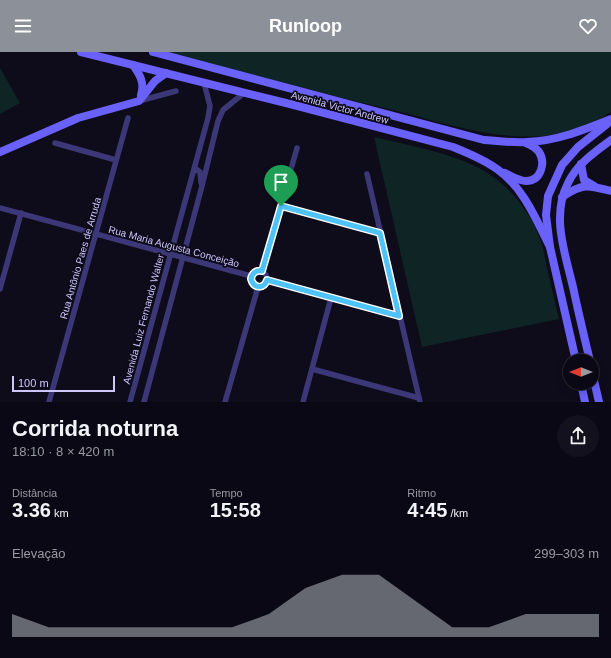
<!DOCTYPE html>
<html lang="pt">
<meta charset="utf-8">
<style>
body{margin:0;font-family:Arial,sans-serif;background:#13111d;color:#f1f3f6;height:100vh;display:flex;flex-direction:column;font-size:15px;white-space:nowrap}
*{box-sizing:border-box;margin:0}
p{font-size:13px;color:#999aa0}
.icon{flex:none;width:22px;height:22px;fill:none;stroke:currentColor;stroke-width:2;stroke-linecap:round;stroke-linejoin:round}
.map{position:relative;height:350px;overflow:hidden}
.panel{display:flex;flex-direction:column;background:#0a0814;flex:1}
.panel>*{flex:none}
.needle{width:26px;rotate:270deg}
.controls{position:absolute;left:563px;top:302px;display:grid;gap:8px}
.controls a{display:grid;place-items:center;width:36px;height:36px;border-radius:50%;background:#0a0814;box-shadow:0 2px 10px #0003,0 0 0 1px #2a2934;font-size:20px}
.scale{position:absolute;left:12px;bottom:10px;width:103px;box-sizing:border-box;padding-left:4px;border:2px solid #cec7fd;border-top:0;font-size:11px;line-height:14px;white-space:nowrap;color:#cec7fd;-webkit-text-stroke:3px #0e0b1b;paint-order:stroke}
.pin{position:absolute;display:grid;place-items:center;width:34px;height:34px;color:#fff;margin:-41px -17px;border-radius:50% 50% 50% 0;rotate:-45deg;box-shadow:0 0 4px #0007}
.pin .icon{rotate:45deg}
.round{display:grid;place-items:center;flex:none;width:42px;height:42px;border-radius:21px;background:#13111d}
.head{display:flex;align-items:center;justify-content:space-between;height:68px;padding:0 12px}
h1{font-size:22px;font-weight:700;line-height:30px}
.stats{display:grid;grid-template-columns:repeat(3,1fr);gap:6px;height:68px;padding:4px 12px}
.stats div{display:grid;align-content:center}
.stats b{font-size:20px;font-weight:700}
.stats small{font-size:11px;font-weight:400}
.stats p{font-size:11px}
.chart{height:112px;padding:8px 12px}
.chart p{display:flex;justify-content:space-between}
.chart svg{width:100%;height:72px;margin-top:4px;fill:#8c9099;opacity:.7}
header{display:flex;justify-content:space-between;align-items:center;height:52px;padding:0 12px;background:#8c9099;color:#fff;font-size:18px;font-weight:700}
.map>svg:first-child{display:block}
</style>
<header><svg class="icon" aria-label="menu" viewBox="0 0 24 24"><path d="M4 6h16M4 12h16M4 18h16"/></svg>Runloop<svg class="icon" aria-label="heart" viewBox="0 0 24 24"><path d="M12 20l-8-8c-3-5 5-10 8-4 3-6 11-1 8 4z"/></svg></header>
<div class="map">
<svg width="611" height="350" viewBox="0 0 611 350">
<rect width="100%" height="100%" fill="#0e0b1b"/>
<g fill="#0f2424">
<path d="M167,0H611V60C593,72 565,82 543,84C493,88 444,71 397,59C320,41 244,20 167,0Z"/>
<path d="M0,16L20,51L0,62Z"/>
<path d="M374,85C407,93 451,101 479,116C508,131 530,159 541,189C544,198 545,207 547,216C551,233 555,250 559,267L422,295Z"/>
</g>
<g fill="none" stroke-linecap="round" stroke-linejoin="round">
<g stroke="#3c3878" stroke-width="5.5">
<path d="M139,49L176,39"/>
<path d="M55,91L116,108"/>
<path d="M194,119L196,117L200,120L201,131"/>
<path d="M367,122L420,350"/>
<path d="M281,154L381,181"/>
<path d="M0,156L251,224"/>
<circle cx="259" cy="227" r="8"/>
<path d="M262,219L297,96"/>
<path d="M267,228L399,265"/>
<path d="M0,237L21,161"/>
<path d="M312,317L419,346"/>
<path d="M49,350L128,66"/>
<path d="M130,350L208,66L210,54L204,31"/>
<path d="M144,350L202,134L218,69L223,58L244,41"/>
<path d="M225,350L258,235"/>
<path d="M303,350L331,246"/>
</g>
<g stroke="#6961fa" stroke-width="8">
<path d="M81,0L290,52L453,95C468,101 483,107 497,117C523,135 536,167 550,195"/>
<path d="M153,0L484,88C498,89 513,91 527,90C557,89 584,78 611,67"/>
<path d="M133,13C140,23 145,31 141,43"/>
<path d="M0,100L78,66L139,49L155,29L166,21"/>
<path d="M581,112L584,128L594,134"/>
<path d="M505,121C511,124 519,129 526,129C541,129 546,111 539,100C536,96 531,93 526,91"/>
<path d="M562,145C583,131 588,133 611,139"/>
<path d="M576,309L550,195L546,163L548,144L562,113L578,95L607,72"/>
<path d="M590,309C584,284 578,259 573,235C565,201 551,164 568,131C577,112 595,100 611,88"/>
<path d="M592,320L599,350"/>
<path d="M581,331L585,350"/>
</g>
</g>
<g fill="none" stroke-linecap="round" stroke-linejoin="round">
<defs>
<path id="route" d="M281,154L380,181L399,264L267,228C264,237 254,237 251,227C252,221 256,218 262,219Z"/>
</defs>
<use href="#route" stroke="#fff" stroke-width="8"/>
<use href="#route" stroke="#4fc3f7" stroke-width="5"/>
</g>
<g text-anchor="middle" stroke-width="3.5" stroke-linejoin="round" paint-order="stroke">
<g font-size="10" fill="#cec7fd" stroke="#0e0b1b">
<text transform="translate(340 55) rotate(15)" y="4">Avenida Victor Andrew</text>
<text transform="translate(174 194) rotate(15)" y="4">Rua Maria Augusta Conceição</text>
<text transform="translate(80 206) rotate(-74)" y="4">Rua Antônio Paes de Arruda</text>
<text transform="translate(143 267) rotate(-75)" y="4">Avenida Luiz Fernando Walter</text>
</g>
</g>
</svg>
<div class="controls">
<a><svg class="needle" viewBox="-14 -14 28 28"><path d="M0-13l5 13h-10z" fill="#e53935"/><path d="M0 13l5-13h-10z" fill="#999aa0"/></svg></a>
</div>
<div class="scale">100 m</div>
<div class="pin" style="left:281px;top:154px;background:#1e9e55"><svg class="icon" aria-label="arrive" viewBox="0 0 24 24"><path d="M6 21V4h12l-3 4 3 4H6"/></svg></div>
</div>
<section class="panel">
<div class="head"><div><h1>Corrida noturna</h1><p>18:10 · 8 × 420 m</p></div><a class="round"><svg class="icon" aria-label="share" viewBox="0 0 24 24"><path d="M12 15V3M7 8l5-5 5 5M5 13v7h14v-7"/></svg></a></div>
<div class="stats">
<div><p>Distância</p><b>3.36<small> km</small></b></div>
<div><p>Tempo</p><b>15:58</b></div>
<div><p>Ritmo</p><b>4:45<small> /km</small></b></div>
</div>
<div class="chart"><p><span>Elevação</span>299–303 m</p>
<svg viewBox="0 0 160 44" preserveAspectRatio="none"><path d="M0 44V30L10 38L20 38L30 38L40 38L50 38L60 38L70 30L80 14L90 6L100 6L110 22L120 38L130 38L140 30L150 30L160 30V44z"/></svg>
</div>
</section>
